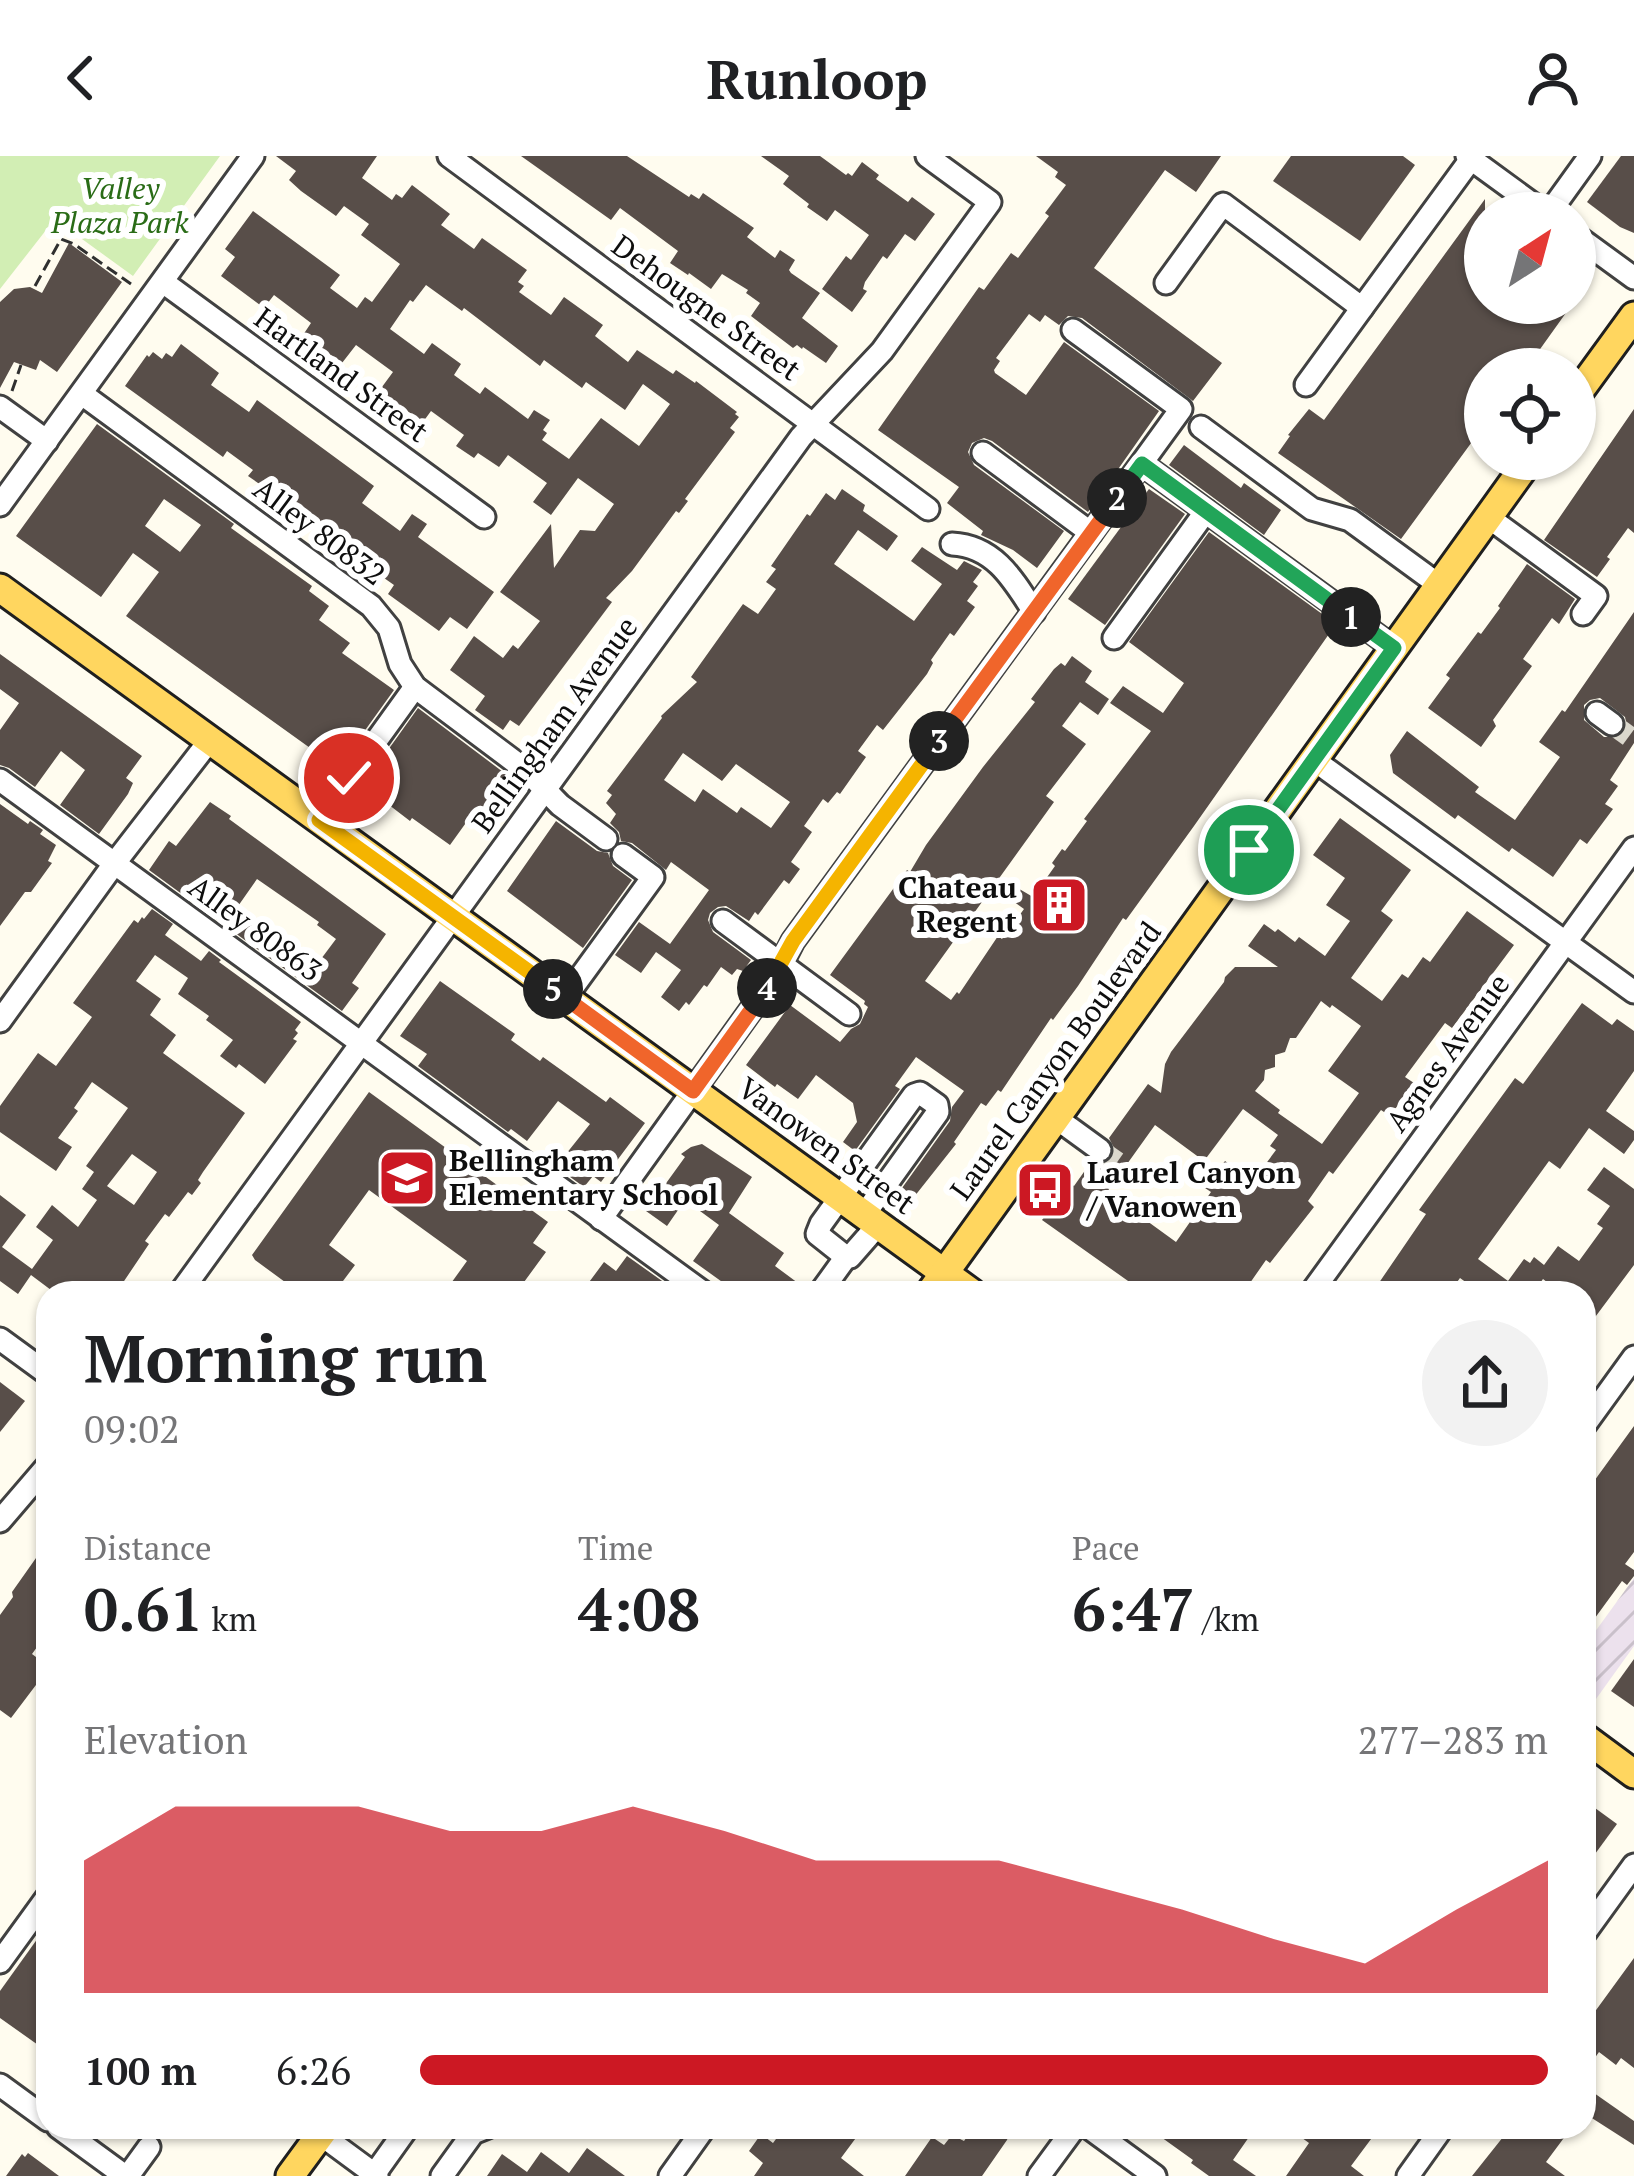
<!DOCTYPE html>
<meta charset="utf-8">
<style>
body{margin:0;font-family:"PT Serif",serif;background:#f2f2f2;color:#202124;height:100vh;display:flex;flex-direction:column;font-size:45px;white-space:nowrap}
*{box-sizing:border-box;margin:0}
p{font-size:39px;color:#757577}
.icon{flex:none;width:66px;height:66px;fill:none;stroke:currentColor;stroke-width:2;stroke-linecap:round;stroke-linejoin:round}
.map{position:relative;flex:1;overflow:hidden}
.side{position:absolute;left:36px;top:1125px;width:1560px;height:858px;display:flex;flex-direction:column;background:#fff;border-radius:36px;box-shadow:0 3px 9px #0004}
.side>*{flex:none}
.needle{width:78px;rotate:36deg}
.fabs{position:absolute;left:1464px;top:36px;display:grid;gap:24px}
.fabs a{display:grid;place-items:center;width:132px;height:132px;border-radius:50%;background:#fff;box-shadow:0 3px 9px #0004;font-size:60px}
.pin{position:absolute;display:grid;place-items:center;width:102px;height:102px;color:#fff;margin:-51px;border:6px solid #fff;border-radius:50%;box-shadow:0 3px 12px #0007}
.km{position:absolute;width:60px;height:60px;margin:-30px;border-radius:50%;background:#222;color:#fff;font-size:33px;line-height:60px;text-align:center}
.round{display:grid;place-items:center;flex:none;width:126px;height:126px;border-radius:63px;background:#f2f2f2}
.headline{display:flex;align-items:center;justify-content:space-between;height:204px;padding:0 48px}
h1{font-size:66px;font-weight:700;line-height:90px}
.figures{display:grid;grid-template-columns:repeat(3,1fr);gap:18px;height:204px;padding:12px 48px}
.figures div{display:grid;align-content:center}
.figures b{font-size:60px;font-weight:700}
.figures small{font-size:33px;font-weight:400}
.figures p{font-size:33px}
.chart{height:336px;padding:24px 48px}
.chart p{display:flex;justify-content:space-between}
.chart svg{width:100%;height:216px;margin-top:12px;fill:#cc1823;opacity:.7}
ul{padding:0 48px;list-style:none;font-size:39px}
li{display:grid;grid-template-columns:192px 144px 1fr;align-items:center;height:90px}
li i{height:30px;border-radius:15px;background:#cc1823}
header{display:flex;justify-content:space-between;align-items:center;height:156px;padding:0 48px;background:#fff;font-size:54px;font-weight:700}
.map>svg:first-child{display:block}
</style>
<header><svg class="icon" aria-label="back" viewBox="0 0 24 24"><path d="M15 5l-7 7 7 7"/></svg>Runloop<svg class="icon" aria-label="person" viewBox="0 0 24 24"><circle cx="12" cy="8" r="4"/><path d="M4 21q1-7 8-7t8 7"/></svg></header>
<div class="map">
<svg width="1634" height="2020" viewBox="0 0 1634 2020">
<defs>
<pattern id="industrial-furrows" width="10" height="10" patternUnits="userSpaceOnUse" patternTransform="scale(3)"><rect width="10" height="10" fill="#ece1ed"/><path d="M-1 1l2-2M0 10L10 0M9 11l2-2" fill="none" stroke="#c9c0ca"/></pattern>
</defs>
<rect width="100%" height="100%" fill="#fffcef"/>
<path fill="url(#industrial-furrows)" d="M1634,1422V1490L1596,1543L1584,1534V1491Z"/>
<path fill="#d2eeb4" d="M0,0H220L133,120L82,83L50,69L0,133Z"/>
<g fill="#584e49" fill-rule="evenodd">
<path d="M276,0H377L362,22L392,44L396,38L402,42L412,29L450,58L441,69L474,93L482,82L527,114L518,126L524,130L519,136L551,159L564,141L603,169L595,180L628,206L637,194L673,218L676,214L695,227L696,225L737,256L735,258L739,261L730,272L735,276L685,343L688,345L679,357L676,355L632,415L606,442L612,446L519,570L510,564L503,574L475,554L485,540L450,514L474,480L503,502L513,489L518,493L540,465L500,436L551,368L554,412L580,374L595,375L614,348L578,322L551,359L533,346L547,327L508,299L499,311L478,297L474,302L456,290L464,279L431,255L423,266L379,235L393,216L356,189L342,207L303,179L311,167L274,139L264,152L221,120L235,101L225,93L253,55L340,119L330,132L357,152L365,141L372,146L400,108L361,79L369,68L344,50L336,60L301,35L289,24L296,15ZM426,129L462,155L464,152L540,210L544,204L582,232L586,226L625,254L643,228L670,248L639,290L601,262L569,303L542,284L547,277L543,274L550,264L534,254L528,263L485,231L480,238L454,219L461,208L432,187L424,198L390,173L410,144L413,146Z"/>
<path d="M521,0H627L689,41L691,38L699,43L703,37L754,72L747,81L775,102L780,94L795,104L789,114L791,117L820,137L802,162L838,190L826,207L803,191L802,193L797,189L793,192L751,160L760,147L746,137L748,134L722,118L711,133L689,117L688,119L670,107L678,95L620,52L611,64Z"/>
<path d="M761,0H820L846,19L848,17L852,20L862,6L879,19L876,23L908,46L912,41L935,58L915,85L905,78L887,103L883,100L865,126L863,133L867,135L852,156L822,133L846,100L851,104L869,79L835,54L827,65L807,51L809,48L783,28L789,20Z"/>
<path d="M1036,0H1221L1196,36L1165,14L1094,112L1222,207L1193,245L1082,162L1068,160L1059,169L1045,159L1040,166L1029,158L996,202L1000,205L994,214L995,217L1026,239L1064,186L1159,255L1088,356L992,285L984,282L972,287L968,296L974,309L1064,375L1037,412L1013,394L981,379L983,375L947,347L959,331L878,274L979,131L984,134L1011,97L1018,102L1049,60L1045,57L1066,29L1055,21L1058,16Z"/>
<path d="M1291,0H1403L1415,9L1360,85L1273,25Z"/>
<path d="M1621,0H1634V77L1620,71L1587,46Z"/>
<path d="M1485,43V147H1573L1533,203L1529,200L1520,213H1485V268L1401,383L1278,297L1290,280L1288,279L1309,253L1324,264Z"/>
<path d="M69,87L122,126L57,216L40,204L36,214L14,206L0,232V146L14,133L30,131L42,137Z"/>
<path d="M181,188L219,217L211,229L249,256L257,244L374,330L362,347L400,375L412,358L427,368L418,381L494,436L467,473L450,461L439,475L388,438L394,429L357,403L364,392L333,369L329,375L276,335L274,338L248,320L253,314L227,295L223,301L125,230L147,199L149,201L153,196L162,203L166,197L172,201Z"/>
<path d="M1634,253V377L1628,372L1607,401L1610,403L1597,421L1544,384Z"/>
<path d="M97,268L234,368L231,372L312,430L309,435L329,450L319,464L350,487L342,497L394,534L338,612L126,460L159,416L133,397L101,441L16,380ZM164,343L201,369L180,396L145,370Z"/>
<path d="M1184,289L1241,332L1244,327L1281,354L1264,379L1169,309Z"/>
<path d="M842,333L865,349L863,355L898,380L887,395L858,374L834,408L914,465L942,428L911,405L922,391L957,414L964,405L982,414L973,426L978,430L967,445L975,451L954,480L950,477L931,504L933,507L927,518L883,574L877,569L858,595L866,601L840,638L837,636L828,647L823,643L804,670L812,676L791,706L800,713L789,728L784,724L758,759L755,756L749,765L726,750L718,751L710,757L708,764L713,776L751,804L743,815L737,813L732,819L721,811L707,831L704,829L689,849L686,846L679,855L661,841L681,814L656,796L641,817L615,799L639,766L670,788L709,734L671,706L666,714L632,687L621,685L619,676L610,667L616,658L606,647L612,639L607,635L662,562L661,560L697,526L691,521L743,448L758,458L776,433L766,426L776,413L771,410L807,358L810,360L826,337L835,344ZM683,597L722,625L736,608L790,646L771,672L741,651L737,657L703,633L695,646L664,624Z"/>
<path d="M1149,333L1185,358L1105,469L1068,443Z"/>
<path d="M1209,376L1336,468L1194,670L1126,764L1123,762L1078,830L1053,864L1051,862L1001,936L998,934L986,950L981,947L954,986L956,988L914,1041L902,1032L950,965L952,951L964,935L916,901L895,930L900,933L855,995L843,986L857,966L853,947L816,919L798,943L777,928L775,931L746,909L790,849L840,886L851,873L860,868L868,851L864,848L865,845L830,819L907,714L910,716L926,689L983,611L1035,546L1031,543L1054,513L1061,507L1065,510L1072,500L1092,515L1085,526L1109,543L1098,559L1080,546L1062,570L1086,588L1046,640L1054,646L925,825L951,844L957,836L959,838L998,780L1002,783L1024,753L997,734L1004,724L1033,741L1055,710L1052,707L1062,693L1065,695L1087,665L1084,663L1151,575L1110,547L1123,530L1163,557L1184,527L1129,486Z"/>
<path d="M1527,408L1575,443L1559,468L1552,462L1523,503L1532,510L1493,564L1496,570L1481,591L1428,552L1450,522L1446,519L1478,476L1481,478L1500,452L1498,450Z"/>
<path d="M1634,456V587L1610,624L1618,630L1605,648L1613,653L1587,688L1580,683L1553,721L1512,692L1509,696L1458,659L1455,663L1393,617L1390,599L1407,575L1479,631L1475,636L1515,664L1560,601L1539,586L1562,554L1565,556ZM1600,542L1625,561L1627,571L1619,581H1604L1584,564V549L1590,544Z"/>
<path d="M0,498L142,600L126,622L133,627L128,638L99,678L60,649L85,614L61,595L35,631L9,612L0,609V574L19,547L0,533Z"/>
<path d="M418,552L507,619L478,660L473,657L450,689L412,662L410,665L363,629Z"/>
<path d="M210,646L231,660L229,663L386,778L352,827L359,832L342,855L149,714L169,685L176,690ZM257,723L319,766L317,769L336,783L315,811L236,753Z"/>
<path d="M0,648L28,668L30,665L43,674L40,678L56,689L48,705L52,707L31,736H25L0,770Z"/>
<path d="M1340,662L1411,714L1381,755L1393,764L1351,822L1382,845L1402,818L1408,822L1423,801L1430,806L1467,755L1514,789L1452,872L1445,867L1405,921L1414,927L1390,960L1381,954L1333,1018L1329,1015L1308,1045L1314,1051L1270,1107L1266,1104L1243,1137H1145L1042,1064L1045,1060L1040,1057L1065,1024L1074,1030L1091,1006L1100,1009L1111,1004L1115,994L1109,982L1148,928L1161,937L1165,908L1171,896L1224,826L1225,821L1235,811H1278L1248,790L1264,768L1275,776L1278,773L1295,786L1299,781L1325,800L1350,765L1326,749L1345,722L1313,699ZM1321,845L1330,852L1332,849L1361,870L1328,915L1359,937L1322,988L1278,957L1280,954L1255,935L1264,924L1265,914L1275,911V899L1285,896L1290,882H1296ZM1243,953L1278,979L1270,990L1276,994L1253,1025L1225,1005L1205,1032L1211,1036L1176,1086L1107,1036L1155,969L1204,1005Z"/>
<path d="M556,665L597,695L608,697L613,710L632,724L583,792L507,735Z"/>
<path d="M152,753L173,768L165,779L201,805L209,795L221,804L219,806L301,866L295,874L298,877L293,883L297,885L265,928L239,908L236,912L220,900L233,884L206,864L209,860L178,838L188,822L155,799L136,825L161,843L150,859L176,879L163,897L245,957L203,1016L198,1024L201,1027L192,1039L188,1036L169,1061L165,1058L145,1085L149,1088L116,1137H55L31,1119L18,1138L0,1125V1039L26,1059L2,1091L32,1113L53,1084L36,1071L52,1049L78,1071L97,1044L82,1033L94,1016L86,1010L128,952L92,926L74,952L78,955L58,982L72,991L56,1015L0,976V950L38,897L56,910L92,861L73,847L134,764L138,767L142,761L144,763ZM132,998L157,1016L134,1049L107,1030Z"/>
<path d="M440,825L515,878L511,884L540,905L543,901L606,946L610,941L645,967L601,1026L593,1020L584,1031L548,1005L558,992L566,998L590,968L558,945L527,985L511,973L508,976L418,910L427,898L400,880Z"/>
<path d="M1582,847L1612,869L1617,863L1634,875V915L1606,955L1634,975V984L1624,998L1589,972L1560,1013L1549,1005L1478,1103L1508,1125L1524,1103L1530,1107L1534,1101L1544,1109L1558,1090L1579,1105L1603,1072L1597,1068L1610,1050L1587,1034L1604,1011L1634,1033V1109L1584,1176V1137H1561L1543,1123L1535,1134L1527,1128L1522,1135L1525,1137H1481L1460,1122L1449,1137H1372L1426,1058L1419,1054L1515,922L1523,928Z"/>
<path d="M369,936L548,1066L533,1087L546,1096L516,1137L504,1128L498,1137H444L467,1105L369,1034L329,1089L355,1109L334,1137H300L255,1104L252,1099Z"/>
<path d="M702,988L752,1021L729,1057L784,1097L775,1110L806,1133L805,1137H719L725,1128L693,1105L719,1069L685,1044L667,1070L646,1055L685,1001L681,998L691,991Z"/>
<path d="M627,1100L679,1137H581L604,1106L616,1115Z"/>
<path d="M0,1226L25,1245L0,1276Z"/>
<path d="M1634,1270V1396L1625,1408L1634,1414V1420L1627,1429L1622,1425L1584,1477V1339Z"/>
<path d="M48,1385V1476L32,1498L48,1510V1532L39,1525L11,1562L0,1554V1459L13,1441L12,1436Z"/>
<path d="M1634,1503V1551L1611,1535Z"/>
<path d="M1584,1644L1617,1668L1584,1713Z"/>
<path d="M48,1768V1896L0,1862V1835Z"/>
<path d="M1634,1802V1912L1621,1902L1616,1909L1599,1896L1584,1917V1879L1595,1864L1591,1861Z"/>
<path d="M1584,1930L1634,1965V1989L1584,1957Z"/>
<path d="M785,1971H864L841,2002L864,2020H754L763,2007L749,1995L761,1978L773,1987Z"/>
<path d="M974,1971H1012L1007,1984L982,2020H905L932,1981L944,1989L952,1979L964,1985Z"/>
<path d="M1147,1971H1256L1233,2004L1256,2020H1209L1191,2007L1193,2004Z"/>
<path d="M1287,1971H1380L1351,2010L1364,2020H1286L1309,1987Z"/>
<path d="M1511,1971H1572L1546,2006L1565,2020H1472Z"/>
<path d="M587,1992L625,2020H487L502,1998L527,2016L541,1996L569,2017Z"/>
<path d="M28,1997L59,2020H6L22,1998L25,2001Z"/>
</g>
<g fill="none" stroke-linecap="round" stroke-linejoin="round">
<g stroke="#dbd8cd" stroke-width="21" stroke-dasharray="21 10" stroke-linecap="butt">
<path d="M1612,568L1634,584"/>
<path d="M1100,994L1124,1011"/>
</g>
<defs>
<g id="minor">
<path d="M449,0L928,353"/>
<path d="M1467,0L1545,57"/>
<path d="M1549,57L1590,0"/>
<path d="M1575,79L1634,122"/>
<path d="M163,126L484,361"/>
<path d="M1166,127L1223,48L1362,152L1471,3"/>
<path d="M1306,229L1362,152"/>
<path d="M82,238L371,450L389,472L400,508L415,531L527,615L560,649L606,683"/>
<path d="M0,251L47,285"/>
<path d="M1201,271L1312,353L1350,364L1439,429"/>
<path d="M983,297L1091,377L1181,253L1073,174"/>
<path d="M1142,308L1394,492"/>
<path d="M0,349L253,0"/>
<path d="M1488,361L1596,440L1583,458"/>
<path d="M952,388C994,390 1013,423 1034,456"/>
<path d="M1114,482L1206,355"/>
<path d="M1597,557L1612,568"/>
<path d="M1314,604L1634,836"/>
<path d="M0,624L704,1137"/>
<path d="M319,664L415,531"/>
<path d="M723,765L849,858"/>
<path d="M565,842L653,721L623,699"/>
<path d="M0,865L114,708L210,584"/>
<path d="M1056,962L1100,994"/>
<path d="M864,1059L938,956L937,949L920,937L914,939L821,1068L817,1078L846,1101H850L878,1069"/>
<path d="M601,1063L774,822L793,785L1091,377"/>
<path d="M180,1137L801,281L882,195L990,46L927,0"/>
<path d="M820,1137L846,1101"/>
<path d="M1311,1137L1634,692"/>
<path d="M0,1183L48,1218"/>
<path d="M1584,1270L1634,1201"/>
<path d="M0,1365L48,1309"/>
<path d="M1584,1778L1634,1709"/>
<path d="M0,1806L48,1740"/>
<path d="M0,1929L48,1964"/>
<path d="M58,1971L125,2020"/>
<path d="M1088,1971L1155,2020"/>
<path d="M320,1978L377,2020"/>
<path d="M128,2020L149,1991"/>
<path d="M373,2020L408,1971"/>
<path d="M442,2020L473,1977L488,1971"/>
<path d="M670,2020L705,1971"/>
<path d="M1039,2020L1075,1971"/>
<path d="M1408,2020L1443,1971"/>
</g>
<g id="major">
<path d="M1575,241L1634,160"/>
<path d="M0,432L972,1137"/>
<path d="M930,1137L1530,303"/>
<path d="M1584,1581L1634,1618"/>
<path d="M290,2020L326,1971"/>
</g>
</defs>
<use href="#minor" stroke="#414141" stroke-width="27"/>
<use href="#major" stroke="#1f1f1f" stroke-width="33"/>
<g stroke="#303030" stroke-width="3" stroke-dasharray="12 6" stroke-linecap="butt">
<path d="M35,130L61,83L74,88L131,128"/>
<path d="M12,235L21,209"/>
</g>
<use href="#minor" stroke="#fff" stroke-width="21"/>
<use href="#major" stroke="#ffd65f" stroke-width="27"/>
</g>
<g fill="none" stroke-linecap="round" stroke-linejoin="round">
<defs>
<path id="split-1" d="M1249,694L1394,492L1351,461"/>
<path id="split-2" d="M1117,342L1142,308L1351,461"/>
<path id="split-3" d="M939,585L1117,342"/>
<path id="split-4" d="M767,832L793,785L939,585"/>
<path id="split-5" d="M553,833L693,935L767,832"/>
<path id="split-6" d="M349,622L319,664L553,833"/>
</defs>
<use href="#split-1" stroke="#fff" stroke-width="24"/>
<use href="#split-2" stroke="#fff" stroke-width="24"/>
<use href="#split-3" stroke="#fff" stroke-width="24"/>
<use href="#split-4" stroke="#fff" stroke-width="24"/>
<use href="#split-5" stroke="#fff" stroke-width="24"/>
<use href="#split-6" stroke="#fff" stroke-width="24"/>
<use href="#split-1" stroke="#22a559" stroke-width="15"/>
<use href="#split-2" stroke="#22a559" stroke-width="15"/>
<use href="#split-3" stroke="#f0652b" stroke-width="15"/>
<use href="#split-4" stroke="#f5b400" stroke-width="15"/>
<use href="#split-5" stroke="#f0652b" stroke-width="15"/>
<use href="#split-6" stroke="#f5b400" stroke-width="15"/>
</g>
<defs>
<symbol id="building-square" viewBox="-11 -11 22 22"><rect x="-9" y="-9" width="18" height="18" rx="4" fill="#cc1823" stroke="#fff"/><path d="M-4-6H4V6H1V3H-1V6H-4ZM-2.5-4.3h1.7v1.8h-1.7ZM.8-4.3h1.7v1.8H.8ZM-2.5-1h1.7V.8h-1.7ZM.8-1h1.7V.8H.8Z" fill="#fff"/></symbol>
<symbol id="school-square" viewBox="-11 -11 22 22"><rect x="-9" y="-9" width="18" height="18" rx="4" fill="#cc1823" stroke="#fff"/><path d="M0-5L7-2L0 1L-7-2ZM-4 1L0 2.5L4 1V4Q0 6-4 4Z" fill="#fff"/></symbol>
<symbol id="bus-square" viewBox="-11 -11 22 22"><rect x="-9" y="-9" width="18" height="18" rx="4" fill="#cc1823" stroke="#fff"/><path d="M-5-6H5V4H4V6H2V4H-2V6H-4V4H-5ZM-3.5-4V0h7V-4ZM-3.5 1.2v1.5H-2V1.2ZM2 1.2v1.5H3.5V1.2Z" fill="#fff"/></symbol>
</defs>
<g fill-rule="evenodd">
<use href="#building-square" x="1026" y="716" width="66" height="66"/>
<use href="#school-square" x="374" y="989" width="66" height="66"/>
<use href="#bus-square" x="1012" y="1001" width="66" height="66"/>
</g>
<g text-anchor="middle" stroke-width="12" stroke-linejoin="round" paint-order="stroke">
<g font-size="30" font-style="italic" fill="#2a6c17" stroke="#fff">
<text x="120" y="43">Valley<tspan x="120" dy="34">Plaza Park</tspan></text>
</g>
<g font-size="30" fill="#0e0e0e" stroke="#fff">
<text transform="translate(706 152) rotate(36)" y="10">Dehougne Street</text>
<text transform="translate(341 219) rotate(36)" y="10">Hartland Street</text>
<text transform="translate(319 376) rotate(37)" y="10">Alley 80832</text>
<text transform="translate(555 569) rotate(-54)" y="10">Bellingham Avenue</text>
<text transform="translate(255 773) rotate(36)" y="10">Alley 80863</text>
<text transform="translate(1448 897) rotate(-54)" y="10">Agnes Avenue</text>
<text transform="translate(1056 905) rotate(-54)" y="10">Laurel Canyon Boulevard</text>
<text transform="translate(826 990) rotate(36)" y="10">Vanowen Street</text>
</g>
<g font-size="30" font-weight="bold" fill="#0e0e0e" stroke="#fff" text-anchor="start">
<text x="1017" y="742" text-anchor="end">Chateau<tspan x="1017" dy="34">Regent</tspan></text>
<text x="449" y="1015">Bellingham<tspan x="449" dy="34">Elementary School</tspan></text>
<text x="1087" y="1027">Laurel Canyon<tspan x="1087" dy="34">/ Vanowen</tspan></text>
</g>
</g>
</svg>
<div class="fabs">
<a><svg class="needle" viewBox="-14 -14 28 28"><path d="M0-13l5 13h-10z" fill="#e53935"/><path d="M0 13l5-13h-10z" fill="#757577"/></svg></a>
<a><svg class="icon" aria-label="locate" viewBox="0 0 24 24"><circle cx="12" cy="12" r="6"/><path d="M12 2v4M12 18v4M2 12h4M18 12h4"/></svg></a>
</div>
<div class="pin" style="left:1249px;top:694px;background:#1e9e55"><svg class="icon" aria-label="arrive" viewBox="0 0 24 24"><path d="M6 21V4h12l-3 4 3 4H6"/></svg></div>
<div class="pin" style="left:349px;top:622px;background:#d93025"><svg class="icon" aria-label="check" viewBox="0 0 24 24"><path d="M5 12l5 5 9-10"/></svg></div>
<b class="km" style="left:1351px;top:461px">1</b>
<b class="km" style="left:1117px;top:342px">2</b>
<b class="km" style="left:939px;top:585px">3</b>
<b class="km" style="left:767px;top:832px">4</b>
<b class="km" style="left:553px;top:833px">5</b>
<section class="side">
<div class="headline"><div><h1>Morning run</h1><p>09:02</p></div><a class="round"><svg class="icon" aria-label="share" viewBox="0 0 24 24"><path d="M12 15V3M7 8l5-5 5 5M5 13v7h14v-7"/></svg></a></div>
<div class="figures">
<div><p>Distance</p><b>0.61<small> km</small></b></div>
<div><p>Time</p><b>4:08</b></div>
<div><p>Pace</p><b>6:47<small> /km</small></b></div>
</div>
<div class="chart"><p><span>Elevation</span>277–283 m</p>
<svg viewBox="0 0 160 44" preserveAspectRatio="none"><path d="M0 44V17L10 6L20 6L30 6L40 11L50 11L60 6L70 11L80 17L90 17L100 17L110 22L120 27L130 33L140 38L150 27L160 17V44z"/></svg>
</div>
<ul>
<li><b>100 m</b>6:26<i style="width:100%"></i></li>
</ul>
</section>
</div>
